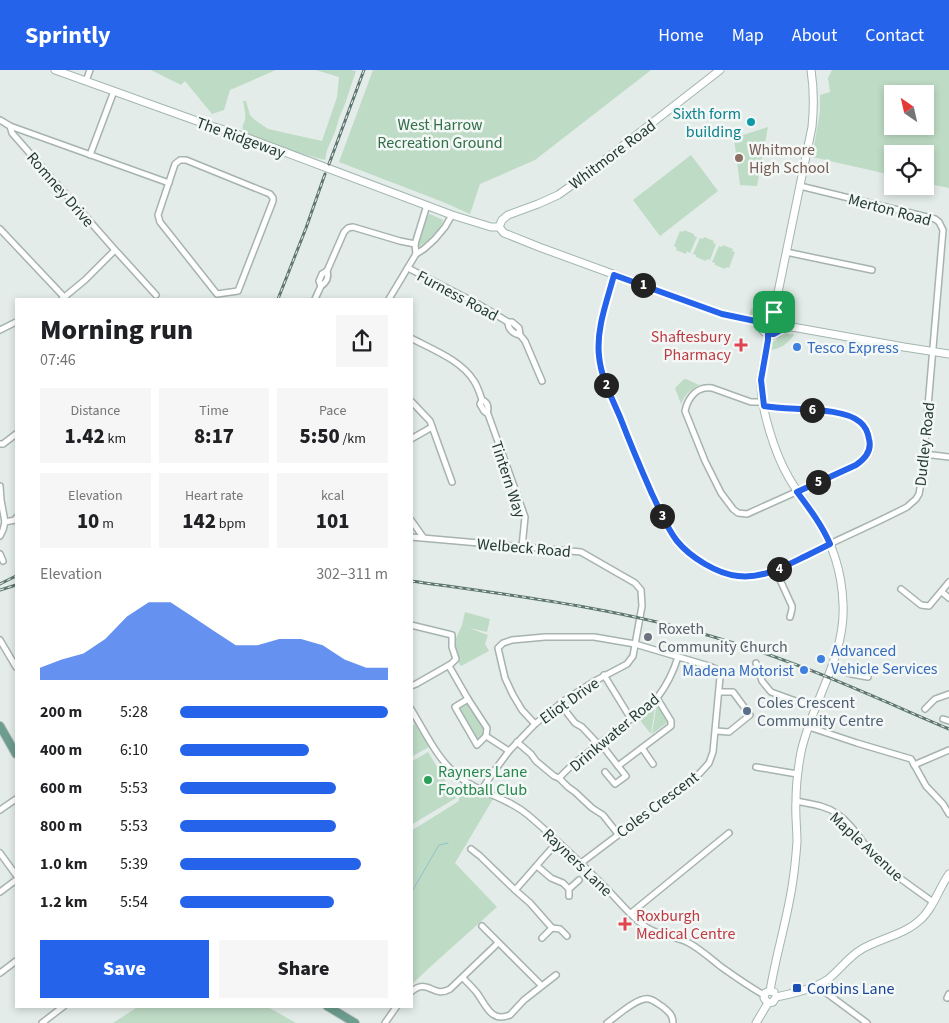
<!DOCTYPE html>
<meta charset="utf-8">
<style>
body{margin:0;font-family:"Source Sans 3",sans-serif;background:#f6f6f6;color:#202124;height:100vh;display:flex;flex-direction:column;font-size:19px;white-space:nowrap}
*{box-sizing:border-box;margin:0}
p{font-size:16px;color:#757577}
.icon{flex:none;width:28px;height:28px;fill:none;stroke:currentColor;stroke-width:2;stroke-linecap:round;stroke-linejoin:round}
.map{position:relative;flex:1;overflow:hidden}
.panel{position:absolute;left:15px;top:228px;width:398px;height:710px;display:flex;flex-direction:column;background:#fff;border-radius:0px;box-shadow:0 2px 8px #0003}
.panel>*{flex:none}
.needle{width:32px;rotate:326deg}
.buttons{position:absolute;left:884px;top:15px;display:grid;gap:10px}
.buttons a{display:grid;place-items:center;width:50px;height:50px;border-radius:0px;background:#fff;box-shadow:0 2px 8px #0003;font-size:25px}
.pin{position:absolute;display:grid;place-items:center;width:42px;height:42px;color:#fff;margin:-21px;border-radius:10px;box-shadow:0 2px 8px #0006}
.km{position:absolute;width:25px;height:25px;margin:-12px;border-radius:50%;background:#222;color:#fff;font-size:14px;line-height:25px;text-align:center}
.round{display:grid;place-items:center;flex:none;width:52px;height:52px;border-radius:0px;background:#f6f6f6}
.summary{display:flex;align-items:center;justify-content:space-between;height:85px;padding:0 25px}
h1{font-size:28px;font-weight:800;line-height:38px}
.metrics{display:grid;grid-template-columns:repeat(3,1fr);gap:8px;height:85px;padding:5px 25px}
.metrics div{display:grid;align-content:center;border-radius:0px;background:#f6f6f6;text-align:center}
.metrics b{font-size:21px;font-weight:800}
.metrics small{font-size:14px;font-weight:400}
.metrics p{font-size:14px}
.chart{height:140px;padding:10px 25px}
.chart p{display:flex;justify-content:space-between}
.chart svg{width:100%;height:90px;margin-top:5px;fill:#2563eb;opacity:.7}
.primary-button{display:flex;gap:10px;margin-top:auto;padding:10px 25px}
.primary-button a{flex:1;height:58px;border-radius:0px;background:#2563eb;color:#fff;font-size:20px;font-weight:800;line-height:58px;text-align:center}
.primary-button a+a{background:#f6f6f6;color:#202124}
ul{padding:0 25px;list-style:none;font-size:16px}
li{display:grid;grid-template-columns:80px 60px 1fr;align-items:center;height:38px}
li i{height:12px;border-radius:6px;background:#2563eb}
header{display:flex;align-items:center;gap:30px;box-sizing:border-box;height:70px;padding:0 25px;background:#2563eb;color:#fff}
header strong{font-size:24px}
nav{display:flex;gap:28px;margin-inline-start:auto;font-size:18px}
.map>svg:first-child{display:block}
</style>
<header>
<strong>Sprintly</strong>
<nav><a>Home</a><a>Map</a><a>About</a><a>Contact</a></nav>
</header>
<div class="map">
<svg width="949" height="953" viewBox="0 0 949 953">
<rect width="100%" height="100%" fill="#e3ece8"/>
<g fill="#bedbc5" fill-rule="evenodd">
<path d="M151,0H276L230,20L224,40L212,44L185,11L181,15Z"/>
<path d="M316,0H351L356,1L345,34L339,48L335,62L327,80L325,90L299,83L244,63C241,56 243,56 245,50C246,44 244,37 243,31H246L250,45L255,50L268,59L322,71L337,27L339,7Z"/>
<path d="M373,0H651L535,90L480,114L470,144L443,132L339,92Z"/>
<path d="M832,0H949V118L925,113V84H892V105L812,87L820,42V25L830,22L828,8ZM892,24H925V56H892Z"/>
<path d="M768,57L757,116L740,115L734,68Z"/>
<path d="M691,85L718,121L660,166L633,130Z"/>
<path d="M430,144L443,150C441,160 428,171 419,177L418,175C420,165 421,149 430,144Z"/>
<path d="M684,160L694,164V166L697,167L690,183L687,181L686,184L676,180L677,178L674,176L680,161L683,162Z"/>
<path d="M704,167L714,171L713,173L716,174L710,190L707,189L706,191L696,187V185L693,184L700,168L703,169Z"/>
<path d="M723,175L733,179L732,181L735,182L729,198L726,197L725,199L715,195V193L712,192L719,176L722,177Z"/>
<path d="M769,230L768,237L754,246H749C750,236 760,232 769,230Z"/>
<path d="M781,232C789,236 794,244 795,253C785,255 777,243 778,233Z"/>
<circle cx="772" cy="254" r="8"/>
<path d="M786,264H793L794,265C788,273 781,279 770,280L769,278L770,274Z"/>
<path d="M684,309H686L699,315C690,319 685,325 681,334L675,318Z"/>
<path d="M465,542L490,549L487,562L469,558L488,565L485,574L489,581L461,596L456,589L452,577L462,555Z"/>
<path d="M470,631L487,662L477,671L457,640Z"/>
<path d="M656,631L651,664L639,649L648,643L646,639Z"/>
<path d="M657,633L668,652L652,664Z"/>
<path d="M415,654L429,677L411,687V657Z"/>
<path d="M428,682L456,728L411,755V692Z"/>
<path d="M464,716L493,729L455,793L497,837L429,898L411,915V761L459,731L458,722Z"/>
<path d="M139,936H266L296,953H113Z"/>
</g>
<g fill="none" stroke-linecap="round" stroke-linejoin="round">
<path stroke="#90c4cc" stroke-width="1" d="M411,823L439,775L448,773"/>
<defs>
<g id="street">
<path d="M86,11L90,0"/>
<path d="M0,50L10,56L169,113"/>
<path d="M10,56L12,63L115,180L118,183L156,225"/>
<path d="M90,85L114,21"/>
<path d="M180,90H186L270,124L273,128V131L238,221L217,224L160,152L158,145L175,94Z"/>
<path d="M0,159L66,229"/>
<path d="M786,182L872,200"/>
<path d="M416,184L415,174L427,135"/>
<path d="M408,198L478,234L508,252H512L519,258L520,265L525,271L542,311"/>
<path d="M614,205C607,231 596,259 599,286C601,306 611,325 618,343C629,371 641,399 653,426C661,443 667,459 679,473C694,489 718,506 740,506C773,507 803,487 832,473C857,461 882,450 907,437L916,429L919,424L922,407L943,160L939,152L935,149L800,116"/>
<path d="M321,216C327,212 329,208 327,201"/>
<path d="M62,229L85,210L115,180"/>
<path d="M315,229L321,216L319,211L322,204L327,201L344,162L348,158L353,157L400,171L415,174"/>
<path d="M389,229L416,184L424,179L435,169L445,157L452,145"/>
<path d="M508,252C508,259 513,264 520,265"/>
<path d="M0,260L16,252"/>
<path d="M411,268C433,280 461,290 474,311C478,317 480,324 482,330L480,334L484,341L488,344L525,447L522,477"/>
<path d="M482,330C488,332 489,338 487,343"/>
<path d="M411,331L430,351L452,412"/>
<path d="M763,332H751L712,318C697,316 688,327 685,341L705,391L721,423L733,439L738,443L747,444L856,395C865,389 872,381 869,369C868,363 865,356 860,352C842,336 788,341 764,336"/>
<path d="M411,369L432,357"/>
<path d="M0,374H3L16,364"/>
<path d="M924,384L949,387"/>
<path d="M0,416L1,430L5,452"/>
<path d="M411,450L423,467"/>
<path d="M0,466L3,460L5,452L15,450L16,448"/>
<path d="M411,467L581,482L635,513L641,520L642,536L633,586L627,594L593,612L565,630L535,654L509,681L492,704L482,719"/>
<path d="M0,484L3,491"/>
<path d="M776,501L792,536V539L790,547"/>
<path d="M901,519L921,535L929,536L949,512"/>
<path d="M942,522L949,528"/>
<path d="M411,555L452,565V577L456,589L451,594L416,614L411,616"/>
<path d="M0,570L16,597"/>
<path d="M756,593L762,611L771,622L815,638"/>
<path d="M449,596L468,629L487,658L486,666"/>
<path d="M832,596C843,603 855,605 868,607"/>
<path d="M604,605L631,649"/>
<path d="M468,629L455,637L477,675L486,666"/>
<path d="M560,634L575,653L582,657L599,675"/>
<path d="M411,639C425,662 439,693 462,709C483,724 508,728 528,745C555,768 581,793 606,818C619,831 631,847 646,857C659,866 676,866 689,873C700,879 710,888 720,896C734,906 748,916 764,925"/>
<path d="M925,639L935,629L949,624"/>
<path d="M943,649L949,651"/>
<path d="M535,654L522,640L513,625L505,608L498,578L503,573L512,570L545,567H594L635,574L709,596L716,599L720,607L713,682L709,693L700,703L581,793"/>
<path d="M809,657L857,673L911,689L926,716L943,734L949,744"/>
<path d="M716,661L729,662L750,645L733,622H719"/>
<path d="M486,666L509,681"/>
<path d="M517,672L531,684L536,691L554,706L559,708L568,717L575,722L592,738L603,745L618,764"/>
<path d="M601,674L618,696L671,656V651L657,628"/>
<path d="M642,678L653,694"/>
<path d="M914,695L949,680"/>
<path d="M756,697L797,704"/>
<path d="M605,702L615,714L626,706L618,696"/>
<path d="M559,708L570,697L657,628C667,615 673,603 678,587"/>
<path d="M796,731C810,734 824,735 836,743C856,756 865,780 883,795C899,808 916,820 933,832"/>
<path d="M0,740L16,729"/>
<path d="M471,779L480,786L515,820C530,804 543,787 558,772"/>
<path d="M0,783L16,805"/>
<path d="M537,796L551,808L563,813L569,819"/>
<path d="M515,820L530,833L552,858L542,868"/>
<path d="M0,822L16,810"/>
<path d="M569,826V819L579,810"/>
<path d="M631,843L729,763"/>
<path d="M482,856L541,915"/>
<path d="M552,858L560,859L567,866"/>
<path d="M0,903L16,891"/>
<path d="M463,908C468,913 473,918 477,923C486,935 491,953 510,945L524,930L556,905"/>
<path d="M817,916L867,953"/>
<path d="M411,922C428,907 433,929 450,919L498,873"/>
<path d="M947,928L949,924"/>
<path d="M42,953L64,936"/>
<path d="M385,953L397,936"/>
<path d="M607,953C617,946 637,927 649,929C654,930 658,934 663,937C669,942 673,945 673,953"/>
</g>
<g id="secondary">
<path d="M55,0L208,55L237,64L452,145L491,157H499L504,163L539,177L722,244L760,252"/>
<path d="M499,157L502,150L508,145L538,134L558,125L575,113L720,0"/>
<path d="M774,242L812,57C814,37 814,19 811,0"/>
<circle cx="772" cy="254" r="11"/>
<path d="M783,256L798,258L904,277L949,284"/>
<path d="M768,265V270C766,283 762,297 761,310C760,338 775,384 789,408C797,422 808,435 816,448C833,474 842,503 843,534C846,586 812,632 801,682C798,698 796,714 796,731C795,744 797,758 797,772C796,785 795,797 793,810C788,847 776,884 770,921"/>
<path d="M768,933L764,928L765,923L770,921L774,922"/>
<path d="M756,953L768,933L773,932L776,927C791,924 814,919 827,910C839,901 848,887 862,879C881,868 904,865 920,850C933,839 939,818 949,804"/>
</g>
<g id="primary">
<path d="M0,656L16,684"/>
<path d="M327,936L355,953"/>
</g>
</defs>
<use href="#street" stroke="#a6b3ae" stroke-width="8"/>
<use href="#secondary" stroke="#a2b6af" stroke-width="9"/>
<use href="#primary" stroke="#c2c8c6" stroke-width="10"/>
<use href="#street" stroke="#fff" stroke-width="5"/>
<use href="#secondary" stroke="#fff" stroke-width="7"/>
<use href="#primary" stroke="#6c9d8f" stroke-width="8"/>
<defs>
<g id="rail">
<path d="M329,94L364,0"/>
<path d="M278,229L306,158L325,104"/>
<path d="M411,511C517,526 625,539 727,571C804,594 876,628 949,659"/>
<path d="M0,514L16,506"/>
<path d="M0,520L16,515"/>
</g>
</defs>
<use href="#rail" stroke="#5f7770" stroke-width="3"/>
<use href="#rail" stroke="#f3f8f6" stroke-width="1" stroke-dasharray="4" stroke-linecap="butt"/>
</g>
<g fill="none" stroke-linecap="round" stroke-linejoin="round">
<defs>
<path id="route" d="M614,205L722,244L760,252C767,235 787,242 781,260L774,264H768V270L761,310L764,336C789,341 842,336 860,352C865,356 868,363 869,369C872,380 865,389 856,395L797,422C809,438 822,455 830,474C822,478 814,482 806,486C785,496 763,509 738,506C717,504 690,487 677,471C666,457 660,440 652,424C641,399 630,373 620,347C612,328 601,308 599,286C596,259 607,231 614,205Z"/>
</defs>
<use href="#route" stroke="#fff" stroke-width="10"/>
<use href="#route" stroke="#2563eb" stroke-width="6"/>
</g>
<circle fill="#0f9aa8" stroke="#f3f8f6" stroke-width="2" cx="751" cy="52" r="5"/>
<circle fill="#8d6e63" stroke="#f3f8f6" stroke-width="2" cx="739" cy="88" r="5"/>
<g fill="#e0444e" stroke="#f3f8f6" stroke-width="2">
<path d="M738.5 267.5h5v5h5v5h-5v5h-5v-5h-5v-5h5z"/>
<path d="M622.5 846.5h5v5h5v5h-5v5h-5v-5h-5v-5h5z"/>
</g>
<g fill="#3f7fe0" stroke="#f3f8f6" stroke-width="2">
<circle cx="797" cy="277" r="5"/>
<circle cx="821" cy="589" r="5"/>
<circle cx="804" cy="600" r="5"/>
</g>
<circle fill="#6b7280" stroke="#f3f8f6" stroke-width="2" cx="648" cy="567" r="5"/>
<circle fill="#5c6f8a" stroke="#f3f8f6" stroke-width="2" cx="747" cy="641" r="5"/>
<circle fill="#2e9e5b" stroke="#f3f8f6" stroke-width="2" cx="428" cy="710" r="5"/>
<rect fill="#1a4fb4" stroke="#f3f8f6" stroke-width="2" x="792" y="913" width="10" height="10" rx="2.5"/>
<g text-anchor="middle" stroke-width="5" stroke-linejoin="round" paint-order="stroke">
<g font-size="16" fill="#0d838f" stroke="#f3f8f6" text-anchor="end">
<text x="741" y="49">Sixth form<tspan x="741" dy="18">building</tspan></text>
</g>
<g font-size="16" fill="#326f48" stroke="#f3f8f6">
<text x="440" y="60">West Harrow<tspan x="440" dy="18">Recreation Ground</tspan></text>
</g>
<g font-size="16" fill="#243b34" stroke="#f3f8f6">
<text transform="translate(241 67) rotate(20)" y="6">The Ridgeway</text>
<text transform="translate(612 84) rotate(-37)" y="6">Whitmore Road</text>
<text transform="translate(61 119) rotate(49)" y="6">Romney Drive</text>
<text transform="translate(890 139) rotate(15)" y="6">Merton Road</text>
<text transform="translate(458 225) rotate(28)" y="6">Furness Road</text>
<text transform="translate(924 374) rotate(-84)" y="6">Dudley Road</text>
<text transform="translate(509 409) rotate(72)" y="6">Tintern Way</text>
<text transform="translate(524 477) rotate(5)" y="6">Welbeck Road</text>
<text transform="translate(569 630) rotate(-35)" y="6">Eliot Drive</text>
<text transform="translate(614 662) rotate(-40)" y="6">Drinkwater Road</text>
<text transform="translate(657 734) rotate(-37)" y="6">Coles Crescent</text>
<text transform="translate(867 776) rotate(43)" y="6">Maple Avenue</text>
<text transform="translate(578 792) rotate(44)" y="6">Rayners Lane</text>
</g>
<g font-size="16" fill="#785e54" stroke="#f3f8f6" text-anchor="start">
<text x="749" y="85">Whitmore<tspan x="749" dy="18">High School</tspan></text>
</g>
<g font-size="16" fill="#be3a42" stroke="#f3f8f6" text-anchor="end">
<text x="731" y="272">Shaftesbury<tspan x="731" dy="18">Pharmacy</tspan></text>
<text x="636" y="851" text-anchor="start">Roxburgh<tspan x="636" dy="18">Medical Centre</tspan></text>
</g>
<g font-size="16" fill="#366cbe" stroke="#f3f8f6" text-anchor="start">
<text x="807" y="283">Tesco Express</text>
<text x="831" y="586">Advanced<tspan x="831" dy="18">Vehicle Services</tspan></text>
<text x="794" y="606" text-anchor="end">Madena Motorist</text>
</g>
<g font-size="16" fill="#5b616d" stroke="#f3f8f6" text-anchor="start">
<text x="658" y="564">Roxeth<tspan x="658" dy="18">Community Church</tspan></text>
</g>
<g font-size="16" fill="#4e5e75" stroke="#f3f8f6" text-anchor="start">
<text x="757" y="638">Coles Crescent<tspan x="757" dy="18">Community Centre</tspan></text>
</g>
<g font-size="16" fill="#27864d" stroke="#f3f8f6" text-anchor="start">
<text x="438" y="707">Rayners Lane<tspan x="438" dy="18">Football Club</tspan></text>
</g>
<g font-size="16" fill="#164399" stroke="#f3f8f6" text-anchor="start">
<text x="807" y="924">Corbins Lane</text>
</g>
</g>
</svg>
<div class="buttons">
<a><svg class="needle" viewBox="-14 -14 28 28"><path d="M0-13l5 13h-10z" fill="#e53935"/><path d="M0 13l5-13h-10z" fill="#757577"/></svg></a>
<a><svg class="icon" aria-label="locate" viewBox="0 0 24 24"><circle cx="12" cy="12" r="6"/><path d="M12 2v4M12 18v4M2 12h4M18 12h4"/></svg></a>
</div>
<div class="pin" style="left:774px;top:242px;background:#1e9e55"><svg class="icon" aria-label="arrive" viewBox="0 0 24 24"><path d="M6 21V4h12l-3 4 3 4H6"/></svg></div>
<b class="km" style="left:643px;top:215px">1</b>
<b class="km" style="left:606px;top:315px">2</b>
<b class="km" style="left:662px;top:446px">3</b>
<b class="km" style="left:779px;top:499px">4</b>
<b class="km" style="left:818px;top:412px">5</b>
<b class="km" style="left:812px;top:340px">6</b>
<section class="panel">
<div class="summary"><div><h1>Morning run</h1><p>07:46</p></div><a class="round"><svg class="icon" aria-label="share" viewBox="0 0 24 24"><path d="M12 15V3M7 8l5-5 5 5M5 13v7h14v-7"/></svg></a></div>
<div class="metrics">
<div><p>Distance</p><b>1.42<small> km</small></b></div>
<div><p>Time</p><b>8:17</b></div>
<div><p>Pace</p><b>5:50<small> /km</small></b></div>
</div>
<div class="metrics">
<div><p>Elevation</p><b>10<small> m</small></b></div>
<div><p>Heart rate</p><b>142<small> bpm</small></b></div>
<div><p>kcal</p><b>101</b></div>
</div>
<div class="chart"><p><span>Elevation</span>302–311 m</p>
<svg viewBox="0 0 160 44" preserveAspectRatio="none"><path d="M0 44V38L10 34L20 31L30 24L40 13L50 6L60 6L70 13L80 20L90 27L100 27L110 24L120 24L130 27L140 34L150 38L160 38V44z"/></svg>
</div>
<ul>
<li><b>200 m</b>5:28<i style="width:100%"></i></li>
<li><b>400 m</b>6:10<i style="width:62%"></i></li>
<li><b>600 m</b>5:53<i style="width:75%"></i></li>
<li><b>800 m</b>5:53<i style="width:75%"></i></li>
<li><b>1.0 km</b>5:39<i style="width:87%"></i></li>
<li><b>1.2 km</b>5:54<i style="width:74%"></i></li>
</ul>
<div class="primary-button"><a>Save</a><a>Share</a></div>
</section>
</div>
